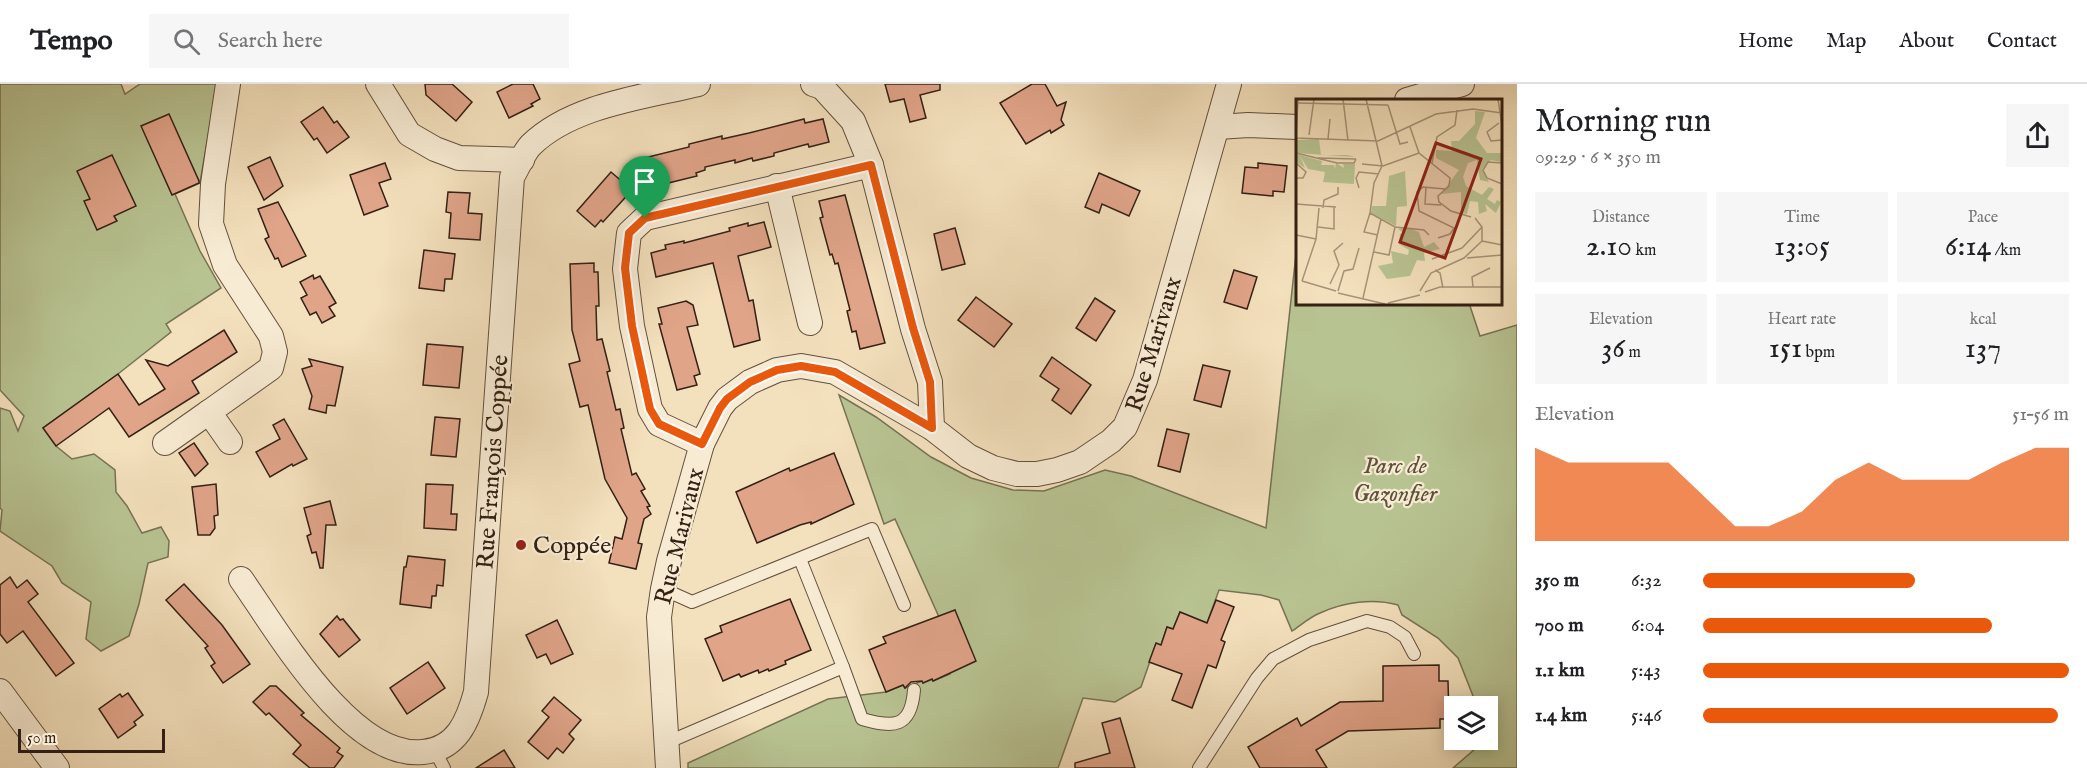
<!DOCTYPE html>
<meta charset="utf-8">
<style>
body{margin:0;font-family:"IM FELL English",serif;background:#f6f6f6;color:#202124;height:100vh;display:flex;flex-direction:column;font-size:22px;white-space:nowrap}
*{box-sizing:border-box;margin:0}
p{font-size:20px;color:#757577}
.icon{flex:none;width:33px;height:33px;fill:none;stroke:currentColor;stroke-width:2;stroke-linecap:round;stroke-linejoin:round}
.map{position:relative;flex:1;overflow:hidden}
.panel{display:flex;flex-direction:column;background:#fff;width:570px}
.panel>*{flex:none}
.tools{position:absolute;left:1444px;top:612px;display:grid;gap:12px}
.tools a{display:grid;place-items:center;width:54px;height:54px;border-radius:0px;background:#fff;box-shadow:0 3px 15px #0003;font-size:30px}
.scale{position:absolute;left:18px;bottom:15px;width:147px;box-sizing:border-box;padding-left:6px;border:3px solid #342015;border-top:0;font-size:16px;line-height:21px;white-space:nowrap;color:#342015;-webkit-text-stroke:4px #f7ebd3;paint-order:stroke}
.pin{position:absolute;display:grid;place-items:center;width:51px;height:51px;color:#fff;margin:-62px -26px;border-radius:50% 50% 50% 0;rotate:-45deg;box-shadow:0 0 6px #0007}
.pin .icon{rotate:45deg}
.round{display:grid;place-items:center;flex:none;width:63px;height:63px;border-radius:0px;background:#f6f6f6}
.summary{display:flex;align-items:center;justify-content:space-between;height:102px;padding:0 18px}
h1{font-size:33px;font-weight:600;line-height:45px}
.metrics{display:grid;grid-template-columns:repeat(3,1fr);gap:9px;height:102px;padding:6px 18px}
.metrics div{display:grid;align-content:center;border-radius:0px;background:#f6f6f6;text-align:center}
.metrics b{font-size:30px;font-weight:600}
.metrics small{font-size:16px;font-weight:400}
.metrics p{font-size:16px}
.chart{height:168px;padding:12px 18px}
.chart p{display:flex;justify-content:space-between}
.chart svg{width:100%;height:108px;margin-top:6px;fill:#ea580c;opacity:.7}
ul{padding:0 18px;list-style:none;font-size:20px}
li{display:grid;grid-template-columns:96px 72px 1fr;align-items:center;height:45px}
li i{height:15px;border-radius:8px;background:#ea580c}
header{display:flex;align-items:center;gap:36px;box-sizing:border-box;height:84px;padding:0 30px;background:#fff;border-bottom:2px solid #e0e0e0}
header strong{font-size:28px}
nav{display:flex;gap:33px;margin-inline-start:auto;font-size:21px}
.search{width:420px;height:54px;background:#f6f6f6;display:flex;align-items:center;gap:15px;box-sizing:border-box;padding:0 21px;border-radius:0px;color:#757577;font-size:22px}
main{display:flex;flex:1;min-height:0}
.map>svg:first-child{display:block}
</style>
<header>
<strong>Tempo</strong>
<div class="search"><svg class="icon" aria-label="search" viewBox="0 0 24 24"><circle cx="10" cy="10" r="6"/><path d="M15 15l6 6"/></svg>Search here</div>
<nav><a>Home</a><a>Map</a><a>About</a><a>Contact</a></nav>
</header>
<main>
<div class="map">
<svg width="1517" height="684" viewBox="0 0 1517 684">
<rect width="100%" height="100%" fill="#f3e0bc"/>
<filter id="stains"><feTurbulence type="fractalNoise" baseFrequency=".00333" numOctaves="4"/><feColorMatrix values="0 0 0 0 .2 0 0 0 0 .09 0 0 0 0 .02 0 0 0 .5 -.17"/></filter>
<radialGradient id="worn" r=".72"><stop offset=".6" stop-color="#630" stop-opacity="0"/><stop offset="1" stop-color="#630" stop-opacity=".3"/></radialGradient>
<g fill="#b8c392" stroke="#767254" stroke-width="1.5">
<path d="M0,0H121L125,10L140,0H217L200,99L175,110L200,167L221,204L166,240L171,248L118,290L43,344L56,362L72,375L94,370L115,386L116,408L127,422L142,449L161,443L169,457L168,473L148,479L139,520L129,552L101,567L86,555L91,518L62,499L52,482L0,447L2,426L0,424V324L10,327L18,347L24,332L0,306Z"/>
<path d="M1298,152V219H1469L1480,252L1517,241V684H1453L1482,659V656H1488V622H1477L1458,574L1438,554L1402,531L1398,521C1373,514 1344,518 1320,529C1310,533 1301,541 1292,547L1279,516L1261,511L1219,506L1207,539L1180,528L1173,545L1167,543L1161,561L1156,560L1141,603L1115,618L1083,614L1058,684H688V679L828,615L886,608L903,601L905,604L922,597L923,599L932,595L933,597L950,590L955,526L939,533L895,435L884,440L839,311L876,333L931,373L971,394L1013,406L1044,407L1105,386L1131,392L1266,444Z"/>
</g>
<g fill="#e0a489" stroke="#342015" stroke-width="1.5">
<path d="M425,0H452L472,18L456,37L426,11Z"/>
<path d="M513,0H533L540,15L531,20L533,22L509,34L497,8Z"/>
<path d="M885,0H940V6L920,11L926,34L910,38L904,15L890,18Z"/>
<path d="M1032,0H1045L1057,22L1066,18L1061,36L1064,41L1051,49L1050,46L1026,60L1000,19Z"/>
<path d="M323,23L334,39L337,37L349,53L327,69L317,54L314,56L301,38Z"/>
<path d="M169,30L199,97V99L172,111L141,42Z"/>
<path d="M804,35L805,39L823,35L829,58L809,63L808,60L774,69V72L753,77L752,74L735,79V76L705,83V86L696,89L697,92L660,101L659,98L643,102L636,76L689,63V60L722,52V55L749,49Z"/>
<path d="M112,71L136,122L114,132L117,137L97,146L84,117L90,115L77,87Z"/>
<path d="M270,73L283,102L264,116L248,83Z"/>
<path d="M385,79L391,95L379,99L388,122L364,131L350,91Z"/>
<path d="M1258,79L1287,82L1284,108L1273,107V112L1242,109L1245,83L1258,84Z"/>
<path d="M611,88L632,106L603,138L601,136L595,143L577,127Z"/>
<path d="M1099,89L1140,107L1129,132L1102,120L1099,129L1085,123Z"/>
<path d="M448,108L470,109L468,129L482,130L480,156L449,154L451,129L446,128Z"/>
<path d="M845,111L885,259L860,265L856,247L852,248L847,227L850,226L838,179L835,180L832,170L830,171L820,134L823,133L819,117Z"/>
<path d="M278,118L306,172L282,183L278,174L275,175L265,155L269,153L258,125Z"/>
<path d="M764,138L771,163L738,172L749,217L753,216L760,256L734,263L713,179L656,193L651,169L666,165L665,161L684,157V159L730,147L729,144L748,139V142Z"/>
<path d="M955,144L965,180L942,186L934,150Z"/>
<path d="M424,166L455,170L452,195H445L444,207L419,204Z"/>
<path d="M594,179V188H598L599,222H596L597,256L602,255L610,287L607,288L612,309L616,326L620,325L624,344L621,345L632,391L636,389L645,405L641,407L650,422L647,423L651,430L644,435L638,459L642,460L636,485L609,479L615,453L622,455L627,434L605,395L588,321L580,323L569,280L580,277L572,246L570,180Z"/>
<path d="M1234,186L1257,193L1247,225L1224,218Z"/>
<path d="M313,191L314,195L320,192L336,219L329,223L335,232L322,239L316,228L310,231L301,214L307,211L300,198Z"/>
<path d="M976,213L1012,240L994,263L958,236Z"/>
<path d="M1095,214L1115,227L1096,257L1076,244Z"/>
<path d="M686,217L693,221L698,241L687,243L700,290L694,292L697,301L677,306L659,240H662L658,224Z"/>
<path d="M224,246L237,268L192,297L199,309L129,353L109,324L56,362L43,344L118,290L139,321L165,305L146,276L168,282Z"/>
<path d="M427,260L463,263L459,304L423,301Z"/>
<path d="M1052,273L1091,301L1071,330L1052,316L1059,305L1040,292Z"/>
<path d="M309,275L343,283L335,322L327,321L326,329L309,325L312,312L302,285L312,282Z"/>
<path d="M1203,281L1230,287L1221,323L1194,316Z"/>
<path d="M435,333L460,335L456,373L431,371Z"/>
<path d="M284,335L307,375L293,382L292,380L270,393L256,368L280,355L273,341Z"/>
<path d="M1167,345L1189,350L1180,388L1158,382Z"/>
<path d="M194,359L208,380L195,392L179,369Z"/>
<path d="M834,369L854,420L811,440V438L800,441L757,459L736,408L789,384L790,387Z"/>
<path d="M216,400L218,431L214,432L215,444L210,451H198L192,403Z"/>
<path d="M426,400L453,401L451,430H457L456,446L424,444Z"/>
<path d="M330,417L336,441H326L323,484H320L316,468L312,469L307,452L311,450L304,424Z"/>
<path d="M408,472L445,476L443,502L437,501L436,512H432L431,524L400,520L404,483H406Z"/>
<path d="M10,493L17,504L27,496L38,510L28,518L74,579L56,592L23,547L7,559L0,550V501Z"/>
<path d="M184,500L222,541L250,580L223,599L211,582L215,579L205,564L208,562L166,516Z"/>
<path d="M790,515L811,566L785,577L786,580L769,587L768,585L759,589L758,586L741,593L739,590L723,597L705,555L722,548L720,542Z"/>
<path d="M1216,516L1234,523L1221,556L1225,558L1216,584L1208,581L1192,624L1172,616L1182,590L1149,578L1156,559L1161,561L1167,543L1173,545L1180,528L1207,539Z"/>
<path d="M955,526L976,577L933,597L932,595L923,599L922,597L911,598L905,604L903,601L886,608L869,566L886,559L883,553Z"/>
<path d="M337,532L340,536L343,535L360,556L339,573L320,550Z"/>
<path d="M557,536L573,570L551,580L546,570L537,574L526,551Z"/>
<path d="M428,578L445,604L407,630L390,604Z"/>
<path d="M1439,581V597H1448L1449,635H1440V644L1348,647L1316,666L1327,684H1260L1248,663L1297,634L1301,642L1340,618L1383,617V582Z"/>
<path d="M270,602H276L304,629L301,631L340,664L337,668L343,672L334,684H310L293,670L301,661L269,629L266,631L253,618Z"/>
<path d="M128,609L143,631L134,638L136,641L118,654L99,625L120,610L122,613Z"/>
<path d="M554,613L581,636L569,650L574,655L563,669L557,664L548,675L528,658L549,633L542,627Z"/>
<path d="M1120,634L1135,684H1075V679L1110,669L1102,639Z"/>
<path d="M504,666L515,684H476Z"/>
</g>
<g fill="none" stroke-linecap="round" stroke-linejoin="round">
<defs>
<g id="lane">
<path d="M663,505L692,518L872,445L904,521"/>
<path d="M843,583L862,635C894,644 911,644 914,606"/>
<path d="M666,659L843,583L800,475"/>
<path d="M435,667L444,684"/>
<path d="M1199,684L1257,594L1273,575L1309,556L1367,537L1390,543L1405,553L1414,570"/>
</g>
<g id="street">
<path d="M228,0L213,100L211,140L225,181L271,252L275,268L271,284L209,328L230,358"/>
<path d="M378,0L409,50L435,65L459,74L522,76"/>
<path d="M813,0L822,3L853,37L871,81L913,245L930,298L932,344"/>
<path d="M1407,16L1462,0"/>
<path d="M1218,43L1248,41L1298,43"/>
<path d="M777,102L810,239"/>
<path d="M165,359L209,328"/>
<path d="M702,360L659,340L650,325L632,242L625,185L629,149L645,134L871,81"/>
<path d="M241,495C277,546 351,676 423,668C457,665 468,637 476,608L512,93C518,84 523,69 531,61C572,21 644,13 698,0"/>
<path d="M0,607L57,684"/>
<path d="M668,684L659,533L663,505L669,477L702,360L720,324L727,315L750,298L777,286L801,282L835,288L932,344L968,372L993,384L1017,390H1037L1057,386L1080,378L1111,357L1125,343L1145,296L1229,0"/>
</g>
</defs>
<use href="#lane" stroke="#64503f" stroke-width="14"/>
<use href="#street" stroke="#64503f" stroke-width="26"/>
<use href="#lane" stroke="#f7ebd3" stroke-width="12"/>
<use href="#street" stroke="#f7ebd3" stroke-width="24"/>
</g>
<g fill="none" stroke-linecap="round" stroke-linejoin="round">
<defs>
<path id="route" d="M871,81L913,244L930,298L932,344L835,288L801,282L777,286L750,298L727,315L720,324L702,360L659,340L650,325L632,242L625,184L629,149L645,134Z"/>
</defs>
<use href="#route" stroke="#fff" stroke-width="12"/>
<use href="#route" stroke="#ea580c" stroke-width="8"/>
</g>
<circle fill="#8f2418" stroke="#f7ebd3" stroke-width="2" cx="521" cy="461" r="6"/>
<g text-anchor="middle" stroke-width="4.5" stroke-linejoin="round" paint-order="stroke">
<g font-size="24" fill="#342015" stroke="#f7ebd3">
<text transform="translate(1153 260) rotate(-73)" y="8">Rue Marivaux</text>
<text transform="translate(492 378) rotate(-86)" y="8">Rue François Coppée</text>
<text transform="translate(679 452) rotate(-76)" y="8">Rue Marivaux</text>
</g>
<g font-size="24" font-style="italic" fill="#5c513a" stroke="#f7ebd3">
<text x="1395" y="389">Parc de<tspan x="1395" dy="28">Gazonfier</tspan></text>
</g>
<g font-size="24" fill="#342015" stroke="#f7ebd3" text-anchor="start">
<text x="533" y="469">Coppée</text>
</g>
</g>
<g transform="translate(1296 15)">
<rect width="206" height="206" fill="#f3e0bc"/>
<path d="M179,12L189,13L180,39L191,54H205V63L195,61L186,70L193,83L184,81L181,61L172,64L167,78L170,87L186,96L193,88L198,90L191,100L199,105L201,101L205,103L200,114L189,105L191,112L183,115L182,103L174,102L171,115L165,114V93L145,95L163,71L140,59V51L156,52L155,42H163L179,25ZM23,40L25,56H51L59,58L0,54V41ZM0,55L26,62L25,66H38L39,70L40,64L48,69L47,65H59L58,85L27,83L29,73L12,70L4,57L9,69L0,63ZM109,72L111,107L101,108L100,127L75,114L76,107H90L93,77ZM109,128L123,133L128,148L138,143L144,150L128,154L129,162L121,161L114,177L91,180L82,167L97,164L95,152L112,156L113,151L103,145L104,135L108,134L102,130Z" fill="#b8c392"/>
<path fill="none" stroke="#a79379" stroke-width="1.5" d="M47,0L52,42M70,0L86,67L78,84L74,114M202,0L206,27M0,4L92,6M92,6L104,45L112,43M203,24L191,33L195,42L206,41M114,28L123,54L154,79L153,87L142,97L143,103L155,112L175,118M13,36L18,0M0,39L82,42L140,15L177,10L206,14M0,39L2,0M32,40L34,20M0,54L41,64H58L60,60M22,59L60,60M0,64L10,73L7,79H0M136,64L141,38L159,26L161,11M206,64L192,63L187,71L191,79L206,85M66,65L87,67L123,54M130,88L129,105L145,106M63,89L60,79L63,73L83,75M0,105L40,108M27,109L28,101L42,95V88M74,114L99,128L128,131L133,136M74,114L68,133L82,136M22,128L38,130V108M0,136L20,140M142,139L154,135L158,129L123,112L121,93L127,88L149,90M186,142L206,146M78,153L93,156L99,128M171,159L206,156M136,160L166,149L186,128M139,171L144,174L147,189M6,182L20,140L23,109M6,182L40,192M34,185L43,166L38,152L47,144M177,188L176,178L194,169M42,192L48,172L57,170L63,149M124,192L135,174L168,159L186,142V128L179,119M129,193L144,188H206M42,194L89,205M67,199L85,120M92,204L124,196"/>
<path fill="#8f2418" fill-opacity="0.15" stroke="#8f2418" stroke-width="3" d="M140,44L185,60L149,159L104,143Z"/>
<rect width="206" height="206" fill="none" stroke="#342015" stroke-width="3"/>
</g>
<rect width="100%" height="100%" filter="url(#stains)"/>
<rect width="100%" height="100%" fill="url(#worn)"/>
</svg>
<div class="tools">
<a><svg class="icon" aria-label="layers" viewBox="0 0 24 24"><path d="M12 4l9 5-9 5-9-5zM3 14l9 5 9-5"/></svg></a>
</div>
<div class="scale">50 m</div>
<div class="pin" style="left:645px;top:134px;background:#1e9e55"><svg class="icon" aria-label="arrive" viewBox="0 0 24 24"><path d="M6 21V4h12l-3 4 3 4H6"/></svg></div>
</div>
<section class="panel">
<div class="summary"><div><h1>Morning run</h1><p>09:29 · 6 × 350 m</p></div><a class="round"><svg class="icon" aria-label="share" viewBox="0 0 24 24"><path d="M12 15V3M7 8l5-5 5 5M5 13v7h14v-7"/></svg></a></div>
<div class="metrics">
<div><p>Distance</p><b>2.10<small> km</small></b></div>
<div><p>Time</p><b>13:05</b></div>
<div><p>Pace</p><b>6:14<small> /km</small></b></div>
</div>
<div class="metrics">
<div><p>Elevation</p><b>36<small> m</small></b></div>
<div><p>Heart rate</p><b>151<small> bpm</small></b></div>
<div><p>kcal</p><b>137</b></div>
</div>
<div class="chart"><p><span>Elevation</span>51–56 m</p>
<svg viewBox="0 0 160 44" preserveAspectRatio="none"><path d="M0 44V6L10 12L20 12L30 12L40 12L50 25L60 38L70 38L80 32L90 19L100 12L110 19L120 19L130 19L140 12L150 6L160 6V44z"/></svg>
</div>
<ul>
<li><b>350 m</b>6:32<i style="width:58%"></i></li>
<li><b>700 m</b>6:04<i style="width:79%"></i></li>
<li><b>1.1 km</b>5:43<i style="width:100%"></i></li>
<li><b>1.4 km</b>5:46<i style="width:97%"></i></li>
</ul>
</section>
</main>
